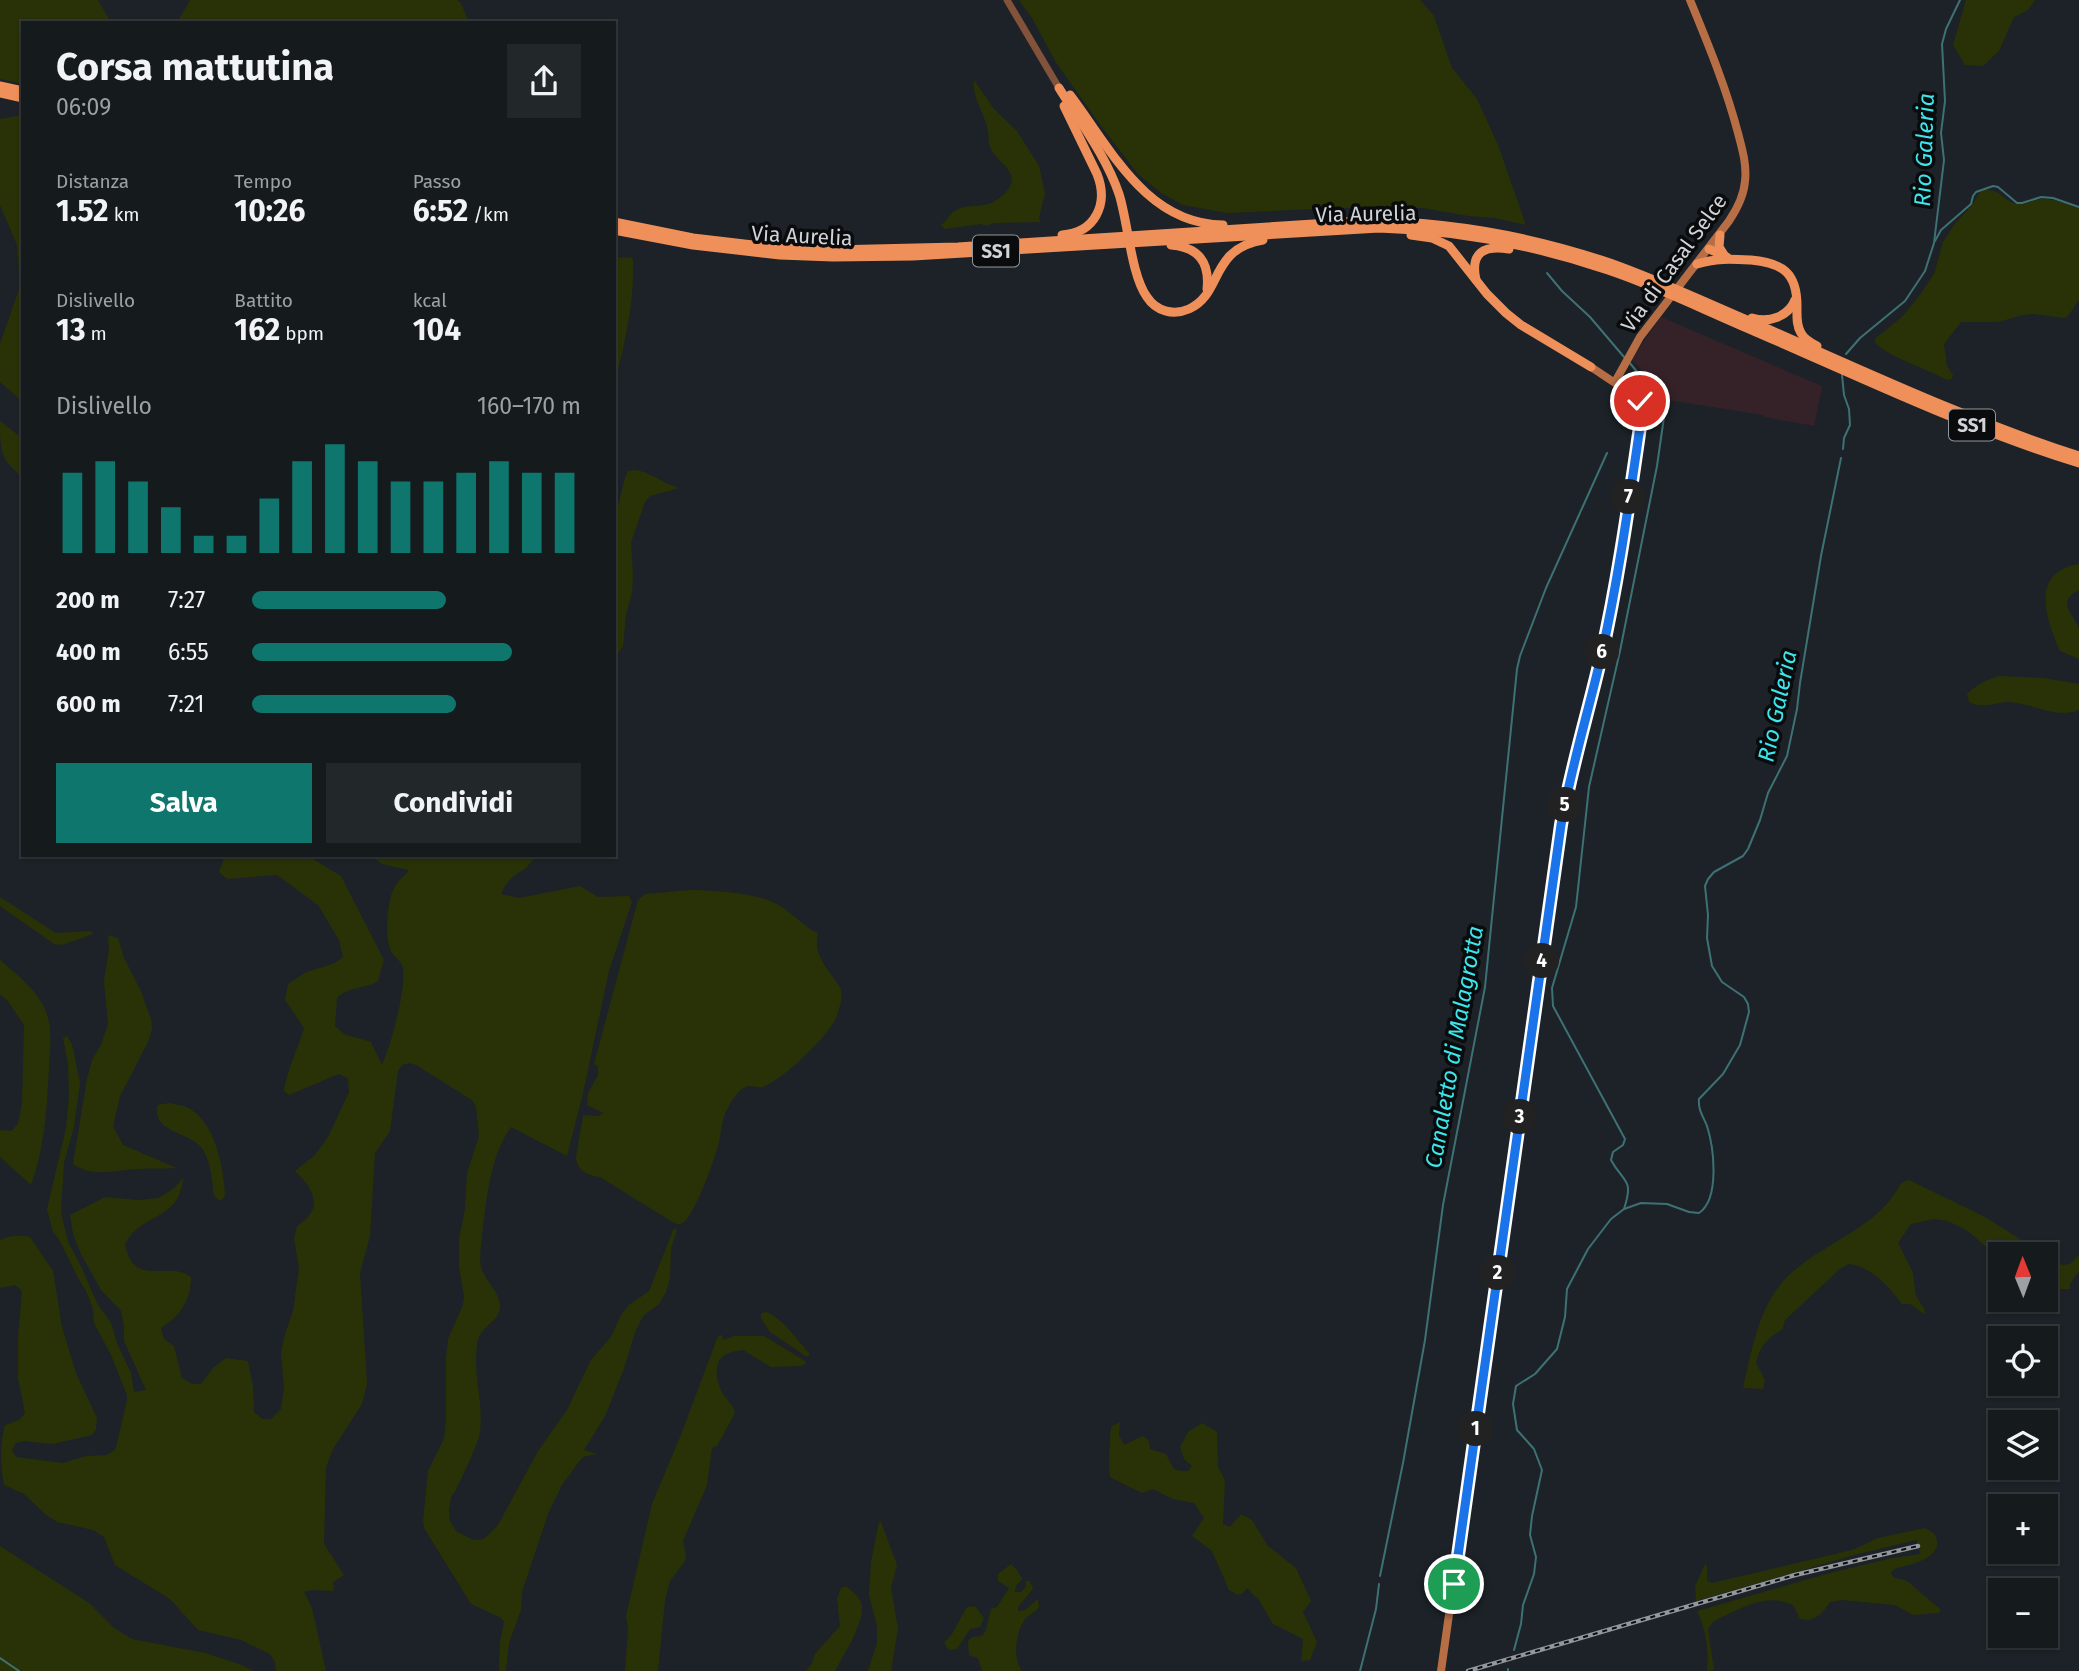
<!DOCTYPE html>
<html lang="it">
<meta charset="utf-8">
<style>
body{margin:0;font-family:"Fira Sans",sans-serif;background:#22272a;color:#f1f3f6;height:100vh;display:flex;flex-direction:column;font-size:26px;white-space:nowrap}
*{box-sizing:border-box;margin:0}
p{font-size:23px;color:#9da1a4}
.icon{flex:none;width:38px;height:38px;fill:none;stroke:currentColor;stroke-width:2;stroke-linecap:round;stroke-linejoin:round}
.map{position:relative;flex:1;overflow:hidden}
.sheet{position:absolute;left:21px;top:21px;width:595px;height:836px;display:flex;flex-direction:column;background:#151a1d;border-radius:0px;box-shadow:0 2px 5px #0004,0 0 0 2px #34383b}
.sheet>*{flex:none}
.needle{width:46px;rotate:359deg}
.fabs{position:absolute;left:1988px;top:1242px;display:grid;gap:14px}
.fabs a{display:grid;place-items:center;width:70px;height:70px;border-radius:0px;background:#151a1d;box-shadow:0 2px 5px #0004,0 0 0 2px #34383b;font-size:35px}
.pin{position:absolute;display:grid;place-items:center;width:60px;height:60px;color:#fff;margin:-30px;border:4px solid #fff;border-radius:50%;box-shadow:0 2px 7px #0007}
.km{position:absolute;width:35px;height:35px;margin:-18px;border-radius:50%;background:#222;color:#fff;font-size:19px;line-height:35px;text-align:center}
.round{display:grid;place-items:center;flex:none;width:74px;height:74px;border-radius:0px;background:#22272a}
.head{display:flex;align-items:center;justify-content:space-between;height:119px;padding:0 35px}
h1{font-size:38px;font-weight:700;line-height:52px}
.stats{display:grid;grid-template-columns:repeat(3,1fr);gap:10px;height:119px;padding:7px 35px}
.stats div{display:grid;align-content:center}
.stats b{font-size:30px;font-weight:700}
.stats small{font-size:19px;font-weight:400}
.stats p{font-size:19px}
.chart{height:196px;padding:14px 35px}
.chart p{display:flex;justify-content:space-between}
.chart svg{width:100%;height:126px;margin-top:7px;stroke:#0f766e;stroke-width:6}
.cta{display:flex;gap:14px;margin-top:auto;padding:14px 35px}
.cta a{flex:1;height:80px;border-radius:0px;background:#0f766e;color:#fff;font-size:28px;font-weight:700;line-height:80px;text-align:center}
.cta a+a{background:#22272a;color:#f1f3f6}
ul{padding:0 35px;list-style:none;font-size:23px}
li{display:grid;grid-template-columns:112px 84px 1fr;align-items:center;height:52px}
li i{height:18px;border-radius:9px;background:#0f766e}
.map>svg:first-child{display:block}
</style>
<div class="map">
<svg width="2079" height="1671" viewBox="0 0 2079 1671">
<rect width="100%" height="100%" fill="#1c2227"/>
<path fill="#352229" d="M1661,317L1822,386L1814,426L1764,417L1763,415L1668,400L1631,359Z"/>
<g fill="#293206">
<path d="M0,0H98L111,23H23V84L0,79Z"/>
<path d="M190,0H457L461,3L469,23H177Z"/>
<path d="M1019,0H1420L1434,16L1452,68L1477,99L1498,145L1526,225L1495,218L1468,216L1423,208H1337L1227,213L1183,205L1161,193L1138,174L1101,126L1055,61L1032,18Z"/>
<path d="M1966,0H2035L2028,10L2014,17L1999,51L1983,66L1965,65L1953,45Z"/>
<path d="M974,80L994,109L1017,131L1039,166L1045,193L1039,218L1041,222L992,223L987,226L981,224L945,229L941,225C947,221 950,213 956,210C972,202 985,211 1002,196C1027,174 997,164 990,147C988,142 989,136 988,131C985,113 971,97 974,80Z"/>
<path d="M23,115V402L0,382V344L20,286L17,245L0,205V119Z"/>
<path d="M1984,190C2003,190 2001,199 2014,203C2023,207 2032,200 2041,199C2053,198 2068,204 2079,208V300L2068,316L2064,318L2033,314L2023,315L1998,322H1961L1944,344L1947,366L1953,375L1952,379L1947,380C1923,367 1895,360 1875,343V339L1904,315L1919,296L1934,274L1943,242L1954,225L1973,204L1979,193Z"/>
<path d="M614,257L633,258C635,303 624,345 614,388Z"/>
<path d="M0,421L23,439V477C0,460 0,451 0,421Z"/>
<path d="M634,470C649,471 662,483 679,488L650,496L645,502L631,542L633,577L632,592L626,615L623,646L614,660V521L625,478L628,471Z"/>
<path d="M2079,564V590C2055,602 2074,614 2079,629C2079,637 2079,651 2079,659L2060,651C2046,619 2029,572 2079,564Z"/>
<path d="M1999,676L2044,678L2079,684V710C2056,720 2031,702 2007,702C1993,703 1982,709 1969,702L1967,694C1976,685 1986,680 1999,676Z"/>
<path d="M225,856H308L341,876L384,960L378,981C365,989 347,987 337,998L335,1026L344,1034L371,1042L382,1065C391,1045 406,990 403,969C402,961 395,958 391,951C384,937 387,899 395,886C399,880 405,875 409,870L382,864L371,856H535C525,876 510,870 501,894L519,898L580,886L598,897L629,896L632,902L609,971L583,1093L567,1156L511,1127C490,1156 486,1201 482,1235C481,1245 479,1258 481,1267C485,1281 499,1291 500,1305C501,1321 482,1325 478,1340C471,1369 484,1401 480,1431C478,1446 463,1474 456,1490L451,1497L449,1510L450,1521L456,1531L473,1540L484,1539L498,1525L538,1451L567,1410L591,1360L611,1337L621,1315L629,1305L649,1291L674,1228L677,1230L671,1248L670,1278L666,1292L659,1304L643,1316L636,1330L623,1371L605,1416L584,1450L597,1454L583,1457L578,1463L562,1485L548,1514L522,1592L521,1610L509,1643L506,1671H499L500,1642L504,1622L501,1618L471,1604L424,1528L423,1521L428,1471L444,1439L446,1421V1358L448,1339L463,1305L464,1296L459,1267V1239L465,1209L467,1173L479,1136L476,1107L472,1100L416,1065L409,1063L402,1065L398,1071L390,1131L375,1153L370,1236L360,1273L367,1384L362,1404L333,1449L326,1467L324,1544L344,1575L333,1582L334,1591L312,1590L304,1592L312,1608L326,1671H276L275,1662L270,1654L241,1640L198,1630L170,1599L115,1565L104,1537L93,1530L57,1522L45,1514L24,1494L4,1485C0,1467 0,1441 5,1425L19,1420L25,1413L18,1378V1336L22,1291L15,1285L0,1288V1240C10,1235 19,1235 30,1237L53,1271L62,1327L76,1373L97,1418L96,1429L92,1435L52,1444L24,1441L16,1443L12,1450L16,1457L63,1463L86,1456L106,1455L114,1451L116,1447L127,1400V1395L111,1355L94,1323L93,1309L86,1291L78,1278L60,1241L53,1232L47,1209L66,1128L69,1095L68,1063L63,1038L67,1036L72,1044L80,1083L74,1127L64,1163L61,1212L68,1242L79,1262L97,1303L111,1323L117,1343L131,1373L134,1392L146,1390L124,1341V1326L121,1311L101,1290L81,1254L73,1234L70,1215L105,1197L139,1200L159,1198L174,1188L183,1178C179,1222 143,1211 125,1244C134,1290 167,1259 191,1277C191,1300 180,1316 161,1328L164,1339L174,1346L182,1378L192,1384H201L212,1369L226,1358L248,1361L253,1387L254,1412L262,1419H271L281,1409L284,1387L281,1352L285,1334L293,1311L299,1268L294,1238L297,1226C324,1209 315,1190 295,1171L315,1155L328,1137L349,1092L348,1078L339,1074L289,1095L284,1091C287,1069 298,1049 304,1028L285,1000L288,984L306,972L333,964L343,957L339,940L318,905L277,875L227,879L219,872Z"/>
<path d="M689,890C712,890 757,893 777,904C790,911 808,930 818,933C813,953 825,966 836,981C837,983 841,988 841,990C843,998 839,1009 837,1016C829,1036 784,1078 765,1086C760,1089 755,1086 749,1086C740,1087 732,1100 728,1108C720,1121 722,1135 717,1149C713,1164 695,1213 684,1222C680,1225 678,1224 674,1223L600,1177C587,1175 577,1171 576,1157L583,1115L599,1116L603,1113L587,1105L588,1093L598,1075V1066L594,1064L638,900L645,894Z"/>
<path d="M0,897L56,933L91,931L93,934L62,945L54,944L0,906Z"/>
<path d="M108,935L118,938L124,958L140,989L151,1019L152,1029L148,1042L120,1096L113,1126L123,1145L177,1168C164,1169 151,1168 138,1169C114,1170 93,1178 73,1164L87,1079L92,1060L101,1045L108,1024L104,981L109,948Z"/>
<path d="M0,960C18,976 42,993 48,1018C52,1033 50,1051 49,1067C47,1106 45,1147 31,1185L0,1157V1130L11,1131L18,1124L22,1103L24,1025L7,1000L0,995Z"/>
<path d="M169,1103C174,1104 181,1105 186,1107C215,1120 224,1167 225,1196L221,1201L214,1196C212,1181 211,1155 198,1144C184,1132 151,1130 158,1105Z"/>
<path d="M1909,1180L1985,1217L2045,1255H2005L1985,1246L1968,1231L1948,1221L1934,1219L1911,1224L1898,1243L1913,1273L1916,1296L1925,1310L1924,1314L1910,1304H1902C1890,1288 1871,1266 1849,1264L1840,1269L1785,1320L1782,1330C1767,1338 1760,1346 1756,1363L1765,1380L1763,1389L1743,1388C1752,1349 1759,1304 1789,1275C1824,1242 1879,1228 1901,1183Z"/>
<path d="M2046,1255L2063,1265L2070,1264L2079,1255V1271L2070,1284V1289H2060L2046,1278Z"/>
<path d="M766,1312C784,1319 797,1340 810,1354L807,1357L770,1332L761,1318V1313Z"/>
<path d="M722,1335L723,1340L734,1336H764L805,1361L806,1363L801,1366L771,1367L743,1350C736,1351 728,1352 722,1357C713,1365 717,1385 723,1394C728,1401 733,1405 735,1413L717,1446L712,1448L707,1485L683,1541L686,1555L685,1561L670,1581L665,1601L658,1671H625L628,1629L626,1616L652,1504L682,1432L718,1336Z"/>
<path d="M1120,1422L1119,1435L1124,1445L1143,1436L1149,1441L1150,1449L1166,1454C1173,1467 1172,1472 1188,1471L1192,1466L1184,1459L1180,1447L1188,1432L1202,1423L1217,1432L1218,1467L1225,1480L1223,1524L1230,1527L1241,1514L1252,1520L1268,1546L1296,1568L1311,1601L1303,1612L1317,1642L1310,1660L1301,1661L1303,1639L1273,1624L1259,1600L1247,1588L1243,1593L1238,1595L1229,1590L1212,1551L1192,1536L1204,1518L1194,1503L1173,1499L1153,1489L1142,1493L1110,1477C1108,1466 1110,1439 1111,1427Z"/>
<path d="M879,1522H881L897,1565L891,1587L898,1629L891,1671H868L877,1643V1626L869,1595L871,1562Z"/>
<path d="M1925,1528C1931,1531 1935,1533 1937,1540C1940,1560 1908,1565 1894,1569L1891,1573L1893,1577L1907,1581L1941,1610L1938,1613L1913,1615L1895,1605L1842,1600L1830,1602C1822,1614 1816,1622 1800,1619L1793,1605C1764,1592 1741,1609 1714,1621L1708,1629L1714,1670L1707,1671C1709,1651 1706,1629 1697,1611L1830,1573L1892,1558L1920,1554L1917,1540L1854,1555L1696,1601L1695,1586L1705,1564L1707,1565V1581L1712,1583L1852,1550L1878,1538Z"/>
<path d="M0,1546L89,1603L114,1628L132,1639L205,1653L239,1664L254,1671H0Z"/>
<path d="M1011,1564L1017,1570L1022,1579L1016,1586L1015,1592H1021L1026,1587V1581H1030L1033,1589L1018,1607V1611L1025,1610L1038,1599L1039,1607C1035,1612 1029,1615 1025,1619C1016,1632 1012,1657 1022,1671H982L978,1658L969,1655L968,1641L972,1637L982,1636L986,1630L991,1609L997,1607L1009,1588L998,1581V1574Z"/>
<path d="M846,1586C851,1591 859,1595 861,1603C867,1619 843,1656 835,1671H806L812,1663L815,1654L840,1626L837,1599L841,1588Z"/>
<path d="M975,1606L984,1618L980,1627L970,1629L957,1649L949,1650L944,1643L952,1634L967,1607Z"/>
</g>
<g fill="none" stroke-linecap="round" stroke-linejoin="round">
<g stroke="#3e7174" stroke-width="2">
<path d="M1935,241L1941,230L1971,204L1973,196L1976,192L1993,186L1998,187L2017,203H2022L2041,197L2053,198L2079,207"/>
<path d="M1547,273L1562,291L1590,317L1624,357"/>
<path d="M1846,354L1860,338L1905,301L1925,271L1934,243L1944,160L1941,133L1945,101L1942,44L1946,29L1960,0"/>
<path d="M1842,375L1844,395L1849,409L1850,425L1844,438L1843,449"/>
<path d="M1624,1209C1634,1178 1624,1184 1611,1160L1613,1152L1623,1145L1625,1139L1553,1006L1552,988L1576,907L1589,787L1620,651L1657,466L1664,417L1661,403L1657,396L1629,362"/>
<path d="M1380,1576L1403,1463L1425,1340L1443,1205L1485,987L1517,669L1520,656L1546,588L1607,453"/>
<path d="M1514,1650L1521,1624L1523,1605L1534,1574L1536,1557L1530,1535L1532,1516L1542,1470L1534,1449L1517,1430L1513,1404L1516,1386L1535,1374L1557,1349L1565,1317L1567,1289L1588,1249L1611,1219L1624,1209L1641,1203L1667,1204L1689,1212L1699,1213C1720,1199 1714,1148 1707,1126C1703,1116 1698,1110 1699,1099L1723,1074L1740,1045L1749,1012L1748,1004L1744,997L1722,982L1712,966L1707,938L1708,915L1705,886L1708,879L1714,872L1743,856L1748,849L1760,820L1768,793L1787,756L1797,709L1800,683L1821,556L1841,458"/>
<path d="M0,1658L19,1671"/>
<path d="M1360,1671L1376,1609L1379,1584"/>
<path d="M1508,1671V1669"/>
</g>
<path stroke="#82533a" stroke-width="7" d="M1007,0L1059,88"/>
<g stroke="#b86e44" stroke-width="8">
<path d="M1615,382L1640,337L1729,221C1737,209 1744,196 1745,181C1747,165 1742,148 1738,133C1726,87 1708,44 1690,0"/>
<path d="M1441,1671L1561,825C1571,768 1588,713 1601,657C1619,577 1629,495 1642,413V403L1639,399L1591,367"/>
</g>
<g stroke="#ef905a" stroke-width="9">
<path d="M0,86L23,91"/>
<path d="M1059,88C1080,122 1106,156 1119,194C1128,222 1131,275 1147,297C1156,311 1173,316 1189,309C1223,294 1209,249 1263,240"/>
<path d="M0,93L23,98"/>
<path d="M1070,95C1111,149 1146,224 1223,225"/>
<path d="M614,222L693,238L780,248L831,250L958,247L1361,221C1445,221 1530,236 1610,263C1661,281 1711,305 1761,326C1866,372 1970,421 2079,456"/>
<path d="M614,230L693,245L780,255L833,257L913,256L1379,228C1457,230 1534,245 1608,270C1653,285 1696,306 1740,325C1852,373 1962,427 2079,463"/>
<path d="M1062,235C1095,233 1109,204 1097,174L1064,106"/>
<path d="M1411,235L1432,238L1449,246L1487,294L1506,313L1521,325L1591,367"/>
<path d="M1720,235L1719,247L1724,255"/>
<path d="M1171,245C1198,247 1210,262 1207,289"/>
<path d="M1709,249L1727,257"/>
<path d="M1697,264C1715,258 1732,259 1751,260C1783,263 1797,273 1797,306C1797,315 1796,325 1801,333C1804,339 1811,343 1817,346"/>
<path d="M1476,280C1470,253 1483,245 1509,249"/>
<path d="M1752,318C1769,323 1788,317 1795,300"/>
</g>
<defs>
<path id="rail" d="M1468,1671L1795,1575L1918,1546"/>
</defs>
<use href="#rail" stroke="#93979c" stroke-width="4.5"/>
<use href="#rail" stroke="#090b0d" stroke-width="2" stroke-dasharray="5" stroke-linecap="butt"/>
</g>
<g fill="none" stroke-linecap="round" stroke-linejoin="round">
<defs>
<path id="route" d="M1454,1584L1561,825C1571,768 1588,713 1601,657C1619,577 1630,495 1642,413L1640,401"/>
</defs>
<use href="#route" stroke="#fff" stroke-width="14"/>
<use href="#route" stroke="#1a73e8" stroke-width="9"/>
</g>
<g text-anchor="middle" stroke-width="7" stroke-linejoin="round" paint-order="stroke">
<g fill="#090b0d" stroke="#94979a" stroke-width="2">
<rect x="973" y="235.5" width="46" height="31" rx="5"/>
<rect x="1949" y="409.5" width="46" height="31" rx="5"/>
</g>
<g font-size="19" font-weight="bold" fill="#d0d3d7">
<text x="996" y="258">SS1</text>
<text x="1972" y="432">SS1</text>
</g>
<g font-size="21" fill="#d0d3d7" stroke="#090b0d">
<text transform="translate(1366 214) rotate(-1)" y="7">Via Aurelia</text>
<text transform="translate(802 236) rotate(3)" y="7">Via Aurelia</text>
<text transform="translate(1674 263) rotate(-54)" y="7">Via di Casal Selce</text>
</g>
<g font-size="23" font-style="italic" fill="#3ce7ec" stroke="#090b0d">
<text transform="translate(1924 150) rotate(-88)" y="8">Rio Galeria</text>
<text transform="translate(1777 706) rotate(-78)" y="8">Rio Galeria</text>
<text transform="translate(1454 1047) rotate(-80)" y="8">Canaletto di Malagrotta</text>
</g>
</g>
</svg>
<div class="fabs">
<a><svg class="needle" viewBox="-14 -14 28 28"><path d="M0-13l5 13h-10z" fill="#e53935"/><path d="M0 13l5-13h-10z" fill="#9da1a4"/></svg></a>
<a><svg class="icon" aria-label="locate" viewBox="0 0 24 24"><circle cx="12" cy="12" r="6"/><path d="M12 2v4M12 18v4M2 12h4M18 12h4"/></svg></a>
<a><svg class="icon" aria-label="layers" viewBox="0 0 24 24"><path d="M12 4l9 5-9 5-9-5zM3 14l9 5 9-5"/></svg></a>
<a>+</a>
<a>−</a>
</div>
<div class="pin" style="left:1454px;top:1584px;background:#1e9e55"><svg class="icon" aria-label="arrive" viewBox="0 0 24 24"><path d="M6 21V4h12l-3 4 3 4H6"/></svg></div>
<div class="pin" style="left:1640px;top:401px;background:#d93025"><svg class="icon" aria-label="check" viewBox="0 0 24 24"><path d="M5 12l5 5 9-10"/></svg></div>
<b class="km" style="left:1476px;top:1429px">1</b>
<b class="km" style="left:1498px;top:1273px">2</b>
<b class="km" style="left:1520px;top:1117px">3</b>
<b class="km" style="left:1542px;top:961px">4</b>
<b class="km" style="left:1565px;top:805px">5</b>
<b class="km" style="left:1602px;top:652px">6</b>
<b class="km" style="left:1629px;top:497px">7</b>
<section class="sheet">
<div class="head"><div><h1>Corsa mattutina</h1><p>06:09</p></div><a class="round"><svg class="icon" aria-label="share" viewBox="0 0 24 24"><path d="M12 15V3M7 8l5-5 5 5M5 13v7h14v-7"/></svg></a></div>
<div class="stats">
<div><p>Distanza</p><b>1.52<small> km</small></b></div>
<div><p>Tempo</p><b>10:26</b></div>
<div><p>Passo</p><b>6:52<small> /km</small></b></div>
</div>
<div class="stats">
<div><p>Dislivello</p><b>13<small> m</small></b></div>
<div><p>Battito</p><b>162<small> bpm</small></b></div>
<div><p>kcal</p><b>104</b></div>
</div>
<div class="chart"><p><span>Dislivello</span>160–170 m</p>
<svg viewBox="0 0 160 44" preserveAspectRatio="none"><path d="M5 44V16M15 44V12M25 44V19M35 44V28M45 44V38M55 44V38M65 44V25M75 44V12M85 44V6M95 44V12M105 44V19M115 44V19M125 44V16M135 44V12M145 44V16M155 44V16"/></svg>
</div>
<ul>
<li><b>200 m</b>7:27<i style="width:59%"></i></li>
<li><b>400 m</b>6:55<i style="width:79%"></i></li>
<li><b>600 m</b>7:21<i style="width:62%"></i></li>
</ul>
<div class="cta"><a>Salva</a><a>Condividi</a></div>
</section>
</div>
